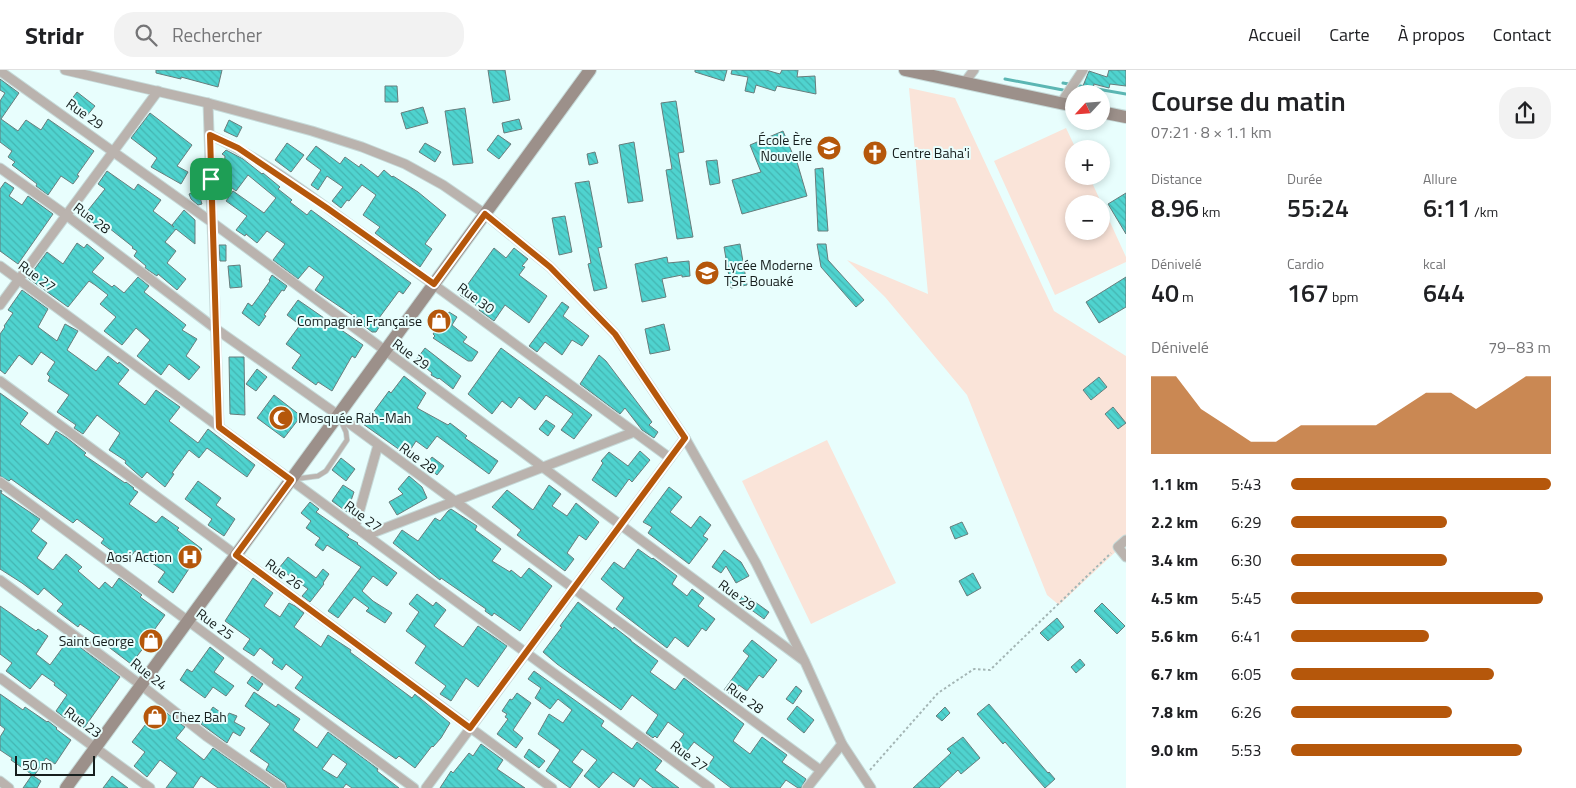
<!DOCTYPE html>
<html lang="fr">
<meta charset="utf-8">
<style>
body{margin:0;font-family:"Titillium Web",sans-serif;background:#f2f2f2;color:#202124;height:100vh;display:flex;flex-direction:column;font-size:19px;white-space:nowrap}
*{box-sizing:border-box;margin:0}
p{font-size:16px;color:#757577}
.icon{flex:none;width:28px;height:28px;fill:none;stroke:currentColor;stroke-width:2;stroke-linecap:round;stroke-linejoin:round}
.map{position:relative;flex:1;overflow:hidden}
.drawer{display:flex;flex-direction:column;background:#fff;width:450px}
.drawer>*{flex:none}
.needle{width:32px;rotate:244deg}
.fabs{position:absolute;left:1065px;top:15px;display:grid;gap:10px}
.fabs a{display:grid;place-items:center;width:45px;height:45px;border-radius:50%;background:#fff;box-shadow:0 2px 8px #0003;font-size:25px}
.scale{position:absolute;left:15px;bottom:12px;width:80px;box-sizing:border-box;padding-left:5px;border:2px solid #161e1d;border-top:0;font-size:14px;line-height:18px;white-space:nowrap;color:#161e1d;-webkit-text-stroke:4px #e8fefd;paint-order:stroke}
.pin{position:absolute;display:grid;place-items:center;width:42px;height:42px;color:#fff;margin:-21px;border-radius:10px;box-shadow:0 2px 8px #0006}
.round{display:grid;place-items:center;flex:none;width:52px;height:52px;border-radius:20px;background:#f2f2f2}
.summary{display:flex;align-items:center;justify-content:space-between;height:85px;padding:0 25px}
h1{font-size:28px;font-weight:600;line-height:38px}
.stats{display:grid;grid-template-columns:repeat(3,1fr);gap:8px;height:85px;padding:5px 25px}
.stats div{display:grid;align-content:center}
.stats b{font-size:25px;font-weight:600}
.stats small{font-size:14px;font-weight:400}
.stats p{font-size:14px}
.chart{height:140px;padding:10px 25px}
.chart p{display:flex;justify-content:space-between}
.chart svg{width:100%;height:90px;margin-top:5px;fill:#b5570b;opacity:.7}
ul{padding:0 25px;list-style:none;font-size:16px}
li{display:grid;grid-template-columns:80px 60px 1fr;align-items:center;height:38px}
li i{height:12px;border-radius:6px;background:#b5570b}
header{display:flex;align-items:center;gap:30px;box-sizing:border-box;height:70px;padding:0 25px;background:#fff;border-bottom:1px solid #e0e0e0}
header strong{font-size:24px}
nav{display:flex;gap:28px;margin-inline-start:auto;font-size:18px}
.search{width:350px;height:45px;background:#f2f2f2;display:flex;align-items:center;gap:12px;box-sizing:border-box;padding:0 18px;border-radius:20px;color:#757577;font-size:19px}
main{display:flex;flex:1;min-height:0}
.map>svg:first-child{display:block}
</style>
<header>
<strong>Stridr</strong>
<div class="search"><svg class="icon" aria-label="search" viewBox="0 0 24 24"><circle cx="10" cy="10" r="6"/><path d="M15 15l6 6"/></svg>Rechercher</div>
<nav><a>Accueil</a><a>Carte</a><a>À propos</a><a>Contact</a></nav>
</header>
<main>
<div class="map">
<svg width="1126" height="718" viewBox="0 0 1126 718">
<defs>
<pattern id="building-back-hatch" width="6" height="6" patternUnits="userSpaceOnUse" patternTransform="scale(1.25)"><rect width="6" height="6" fill="#4fd3cf"/><path d="M-1 5l2 2M0 0l6 6M5-1l2 2" fill="none" stroke="#44b5b1"/></pattern>
</defs>
<rect width="100%" height="100%" fill="#e8fefd"/>
<g fill="#fae4d9" fill-rule="evenodd">
<path d="M909,18L955,28L1054,241L1126,286V472L1059,535L1047,525L967,325L885,227L847,190L928,224Z"/>
<path d="M1066,58L1076,79H1074V106H1089L1126,187V192L1055,225L994,91ZM1074,134H1101V161H1074Z"/>
<path d="M827,370L896,513L811,554L742,411Z"/>
</g>
<g fill="none" stroke-linecap="round" stroke-linejoin="round">
<g stroke="#5bb6b3" stroke-width="3">
<path d="M1005,9L1063,20"/>
<path d="M1063,13L1126,24"/>
</g>
</g>
<g fill="url(#building-back-hatch)" stroke="#687d7c" fill-rule="evenodd">
<path d="M156,0H222L218,17L181,7V9L156,3Z"/>
<path d="M488,0H505L510,30L493,33Z"/>
<path d="M695,0H727L724,11L695,2Z"/>
<path d="M732,0H766L780,4L782,0H798L797,7L815,6L816,24L777,16L775,21L756,15L754,23L745,21L748,7L731,4Z"/>
<path d="M1109,0H1126V16L1110,14L1109,18L1094,14L1093,19L1083,16L1089,1L1107,7Z"/>
<path d="M0,9L19,23L1,49L18,61L26,50L41,60L48,49L94,81L77,105L79,106L73,114L61,106L48,125L36,116L37,114L12,95L15,92L8,87L12,81L0,72V31L5,23L0,20Z"/>
<path d="M385,16H397L398,32H385Z"/>
<path d="M77,22L95,36L85,48L68,34Z"/>
<path d="M676,31L684,82L678,83L693,167L677,169L666,100L672,99L661,33Z"/>
<path d="M423,37L428,53L406,59L401,43Z"/>
<path d="M465,38L473,93L453,95L445,41Z"/>
<path d="M150,43L192,75L177,96L188,102L181,114L151,97L157,88L131,68Z"/>
<path d="M519,49L522,59L504,63L502,53Z"/>
<path d="M229,50L242,57L237,67L224,61Z"/>
<path d="M783,61L796,92H797L807,126L742,144L732,110L761,102L750,75Z"/>
<path d="M498,65L511,74L499,89L487,80Z"/>
<path d="M634,72L643,131L628,133L619,75Z"/>
<path d="M287,73L304,85L291,102L275,90Z"/>
<path d="M425,73L441,82L435,92L419,82Z"/>
<path d="M316,76L340,94L345,87L359,97L361,94L378,107L384,100L392,107L393,106L418,122L446,145L425,174L432,179L420,197L375,163L380,157L363,145L376,125L362,115L349,131L347,130L341,138L332,131L343,117L327,106L318,120L311,115L321,100L306,89Z"/>
<path d="M226,80L243,89L262,104L263,103L280,117L278,119L292,130L290,132L307,145L311,140L411,213L403,224L399,221L379,248L383,251L376,262H372L363,255L364,253L315,220L324,207L309,196L298,209L273,190L285,174L267,161L257,173L246,164L245,166L236,160L247,146L226,131L233,121L264,143L276,128L248,105L236,121L223,111L231,101L224,100L225,86L222,84Z"/>
<path d="M595,82L598,93L589,95L587,84Z"/>
<path d="M717,90L720,113L710,115L706,91Z"/>
<path d="M823,98L828,161H818L815,99Z"/>
<path d="M107,101L134,120L138,114L161,130L153,141L174,157L172,155L184,140L195,150V174L176,159L165,172L176,181L167,193L186,209L177,220L158,204L157,206L145,198L146,196L134,186L137,181L132,178L133,177L109,158L105,163L92,152L93,150L85,144L105,119L98,114Z"/>
<path d="M589,111L602,177L598,178L607,218L594,221L588,194L591,193L575,113Z"/>
<path d="M5,112L14,118L9,126L22,135L28,126L53,144L18,194L0,181V119Z"/>
<path d="M198,121L202,134L198,135L191,129L189,124Z"/>
<path d="M1126,123V164L1108,134Z"/>
<path d="M565,146L572,182L559,185L552,148Z"/>
<path d="M77,173L84,178L87,174L104,188L92,202L112,217L114,215L124,223L138,207L149,216L144,222L186,255L182,260L197,269L186,286L200,297L189,310L169,294L161,305L137,286L150,270L136,258L122,275L104,261L116,247L100,234L108,225L95,215L89,211L68,237L28,208L47,182L63,194Z"/>
<path d="M740,174L747,215L731,218L724,177Z"/>
<path d="M817,174H826L828,190L864,230L856,237L821,197Z"/>
<path d="M219,175H226V191H220Z"/>
<path d="M494,178L506,188L514,178L528,189L522,196L525,197L519,205L547,226L529,253L505,235L494,251L479,240L480,238L460,225Z"/>
<path d="M667,187L668,193L689,191L690,206L682,207V205L662,209L666,227L642,232L635,194Z"/>
<path d="M240,195L242,217L230,218L228,196Z"/>
<path d="M272,205L287,216L284,221L282,220L264,245L266,246L259,256L242,243L248,233L252,236L270,211L269,210Z"/>
<path d="M1126,207V237L1099,253L1086,232Z"/>
<path d="M22,220L48,239L38,257L57,271L65,254L78,261L67,280L96,301L108,286L118,294L119,292L129,300L118,314L145,335L156,320L180,337L169,351L198,373L208,359L255,395L247,407L207,378L199,388L189,380L172,403L174,404L165,417L147,402L142,408L125,393L126,391L109,380L120,363L97,345L83,364L74,358L76,355L57,342L69,325L48,311L50,307L47,304L55,292L41,282L32,295L19,285L5,304L0,300V264L5,257L4,256L13,243L8,240Z"/>
<path d="M298,230L363,275L355,288L352,286L332,321L318,312L316,315L292,298L301,285L286,274L300,255L287,245Z"/>
<path d="M562,232L569,237L563,246L589,266L582,276L572,270L562,285L545,272L537,282L529,276Z"/>
<path d="M449,242L457,247L452,255L467,267L463,272L478,282L472,291H468L433,268L435,266L433,264Z"/>
<path d="M664,254L670,280L650,284L645,259Z"/>
<path d="M425,278L461,306L453,319L439,308L438,309L431,305L432,303L416,290Z"/>
<path d="M501,278L592,345L574,369L561,360L573,344L546,325L535,340L519,327L511,338L502,331L492,344L468,324Z"/>
<path d="M599,285L606,291L652,352L649,355L658,362L654,368L642,360L625,338L620,344L580,314Z"/>
<path d="M229,287H244L245,345L230,344Z"/>
<path d="M257,299L267,307L256,321L246,314Z"/>
<path d="M404,306L426,323L417,338L448,355L450,353L467,366L465,368L498,391L489,404L437,366L427,379L416,371L407,385L363,354L370,343L372,344L389,321L391,323Z"/>
<path d="M1099,307L1107,317L1091,330L1083,320Z"/>
<path d="M0,323L28,343L20,354L48,375L56,361L67,368L86,383L84,385L125,413L126,412L134,418L133,419L138,422L129,434L156,453L162,446L179,458L177,460L202,479L173,523L158,512L165,502L135,481L127,492L101,473L104,469L77,449L73,453L11,409L9,411L0,406Z"/>
<path d="M274,325L301,346L284,368L257,348Z"/>
<path d="M1113,337L1126,353L1118,359L1105,344Z"/>
<path d="M546,350L555,356L548,366L539,359Z"/>
<path d="M640,381L650,390L632,412L629,409L616,427L592,410L603,393L601,391L609,382L628,396Z"/>
<path d="M432,387L444,396L437,405L426,395Z"/>
<path d="M341,388L355,399L346,411L332,400Z"/>
<path d="M409,406L422,417L427,428L397,445L389,432L403,424L398,419Z"/>
<path d="M198,411L221,428L216,435L235,449L224,466L208,455L212,449L185,429Z"/>
<path d="M343,415L354,422L347,442L332,431Z"/>
<path d="M549,415L561,424L552,436L567,446L576,433L599,452L586,470L579,465L567,483L574,489L565,501L517,465L521,460L492,437L507,420L533,440Z"/>
<path d="M669,417L682,427L670,442L691,458L700,446L711,455L703,466L708,469L689,494L648,463L652,457L643,452Z"/>
<path d="M0,420L2,421L1,423L40,449L31,461L47,473L37,488L53,500L66,484L82,497L78,501L99,519L105,512L112,518L119,508L142,525L140,527L165,545L149,567L151,568L131,594L106,575L99,569L100,568L80,554L78,557L57,541L63,534L44,518L38,525L22,513L0,499Z"/>
<path d="M310,432L319,439L316,442L349,465L347,467L358,473L357,474L397,503L387,516L373,506L362,521L373,531L392,543L385,553L366,541L369,538L354,527L338,548L328,541L361,497L327,475L323,481L315,475L320,468L306,458L311,451L301,443Z"/>
<path d="M451,439L477,456L475,460L501,479L492,491L510,502L511,500L521,508L529,498L552,516L520,561L494,543L492,546L485,541L486,539L441,508L440,510L393,473L402,460L418,471L435,448L440,451L448,441Z"/>
<path d="M962,452L968,464L955,469L950,457Z"/>
<path d="M638,479L652,489L653,488L677,506L672,514L687,526L692,519L704,528L698,536L715,549L706,561L702,558L688,577L675,567L667,578L616,539L624,528L601,509L614,492L624,499Z"/>
<path d="M724,480L741,492L749,506L736,513L726,496L721,503L712,497Z"/>
<path d="M288,487L316,508L323,499L329,504L323,513L324,514L310,532L302,526L308,519L279,498Z"/>
<path d="M973,503L981,518L967,526L959,511Z"/>
<path d="M253,508L273,523L264,536L280,547L289,533L295,536L304,543L294,557L321,577L328,565L351,580L350,582L412,628L415,624L450,653L441,668L433,677L432,676L415,698L399,686L396,689L295,618L303,607L286,594L282,600L272,593L274,589L260,578L254,586L243,579L250,569L225,551Z"/>
<path d="M417,524L433,536L436,532L446,540L434,556L463,577L478,556L507,576L478,617L466,608L451,631L440,624L446,616L415,593L426,576L406,561L419,542L409,534Z"/>
<path d="M744,524L769,542L764,549L739,531Z"/>
<path d="M578,532L613,559L614,557L631,570V571L658,591L650,602L675,620L684,608L744,654L733,671L750,684L762,667L787,685L782,692L806,709L801,718H798L786,710L780,718H731L706,699L714,687L694,672L684,685L674,678L684,664L668,652L657,668L655,666L653,668L646,663L658,645L632,625L621,640L557,594L543,582L562,557L560,556Z"/>
<path d="M1102,533L1125,556L1117,564L1094,541Z"/>
<path d="M0,536L36,561L38,559L48,566L36,584L50,595L69,569L120,607L84,658L66,645L65,648L56,641L67,625L54,615L55,613L42,604L30,619L6,601L12,593L0,584Z"/>
<path d="M1057,548L1064,557L1048,571L1040,563Z"/>
<path d="M752,570L777,590L763,608L759,605L747,621L739,615L732,625L724,620L749,586L743,581Z"/>
<path d="M210,577L224,588L214,602L234,616L226,626L213,617L205,628L180,610L187,599L192,602Z"/>
<path d="M1080,589L1085,595L1076,603L1071,597Z"/>
<path d="M534,601L604,651L601,656L632,679L637,672L662,691L655,700L679,718H653L640,708L634,717L613,702L599,718L584,706L597,690L582,679L572,692L583,700L570,718L546,701L560,680L538,664L549,644L563,653L572,640L558,629L550,639L535,628L541,618L528,609Z"/>
<path d="M252,606L263,614L258,621L247,613Z"/>
<path d="M796,616L802,621L793,634L786,629Z"/>
<path d="M254,622L276,637L278,634L300,649L293,660L317,678L328,662L378,699L377,701L399,718H352L346,714L343,718H287L285,713L266,700L269,694L250,681L270,654L245,636ZM333,684L347,694L337,708L322,699Z"/>
<path d="M517,623L531,633L513,660L523,668L516,678L497,664L508,649L505,647L507,644L502,641L510,629L512,630Z"/>
<path d="M0,624L23,640L25,637L47,652L48,651L57,658L56,659L71,670L55,694L46,688L34,706L11,690L12,688L0,680V667L5,659L0,655Z"/>
<path d="M989,634L1048,703L1049,702L1055,709L1045,718L1005,672L1003,674L977,644Z"/>
<path d="M797,636L814,650L804,663L787,649Z"/>
<path d="M159,637L185,657L176,668L204,690L213,678L270,718H218L201,706L193,718H166L177,703L160,690L147,707L134,696L145,682L132,672Z"/>
<path d="M213,637L227,647L229,643L237,646L234,652L245,658L240,666L233,662L227,673L201,654Z"/>
<path d="M945,637L950,643L942,651L936,646Z"/>
<path d="M963,667L980,688L961,704L958,700L939,718H913L951,683L947,679Z"/>
<path d="M481,674L503,690L497,699L525,718H440L451,701L453,703L469,683L473,686Z"/>
<path d="M529,679L545,691L539,698L524,687Z"/>
<path d="M32,705L41,711L37,718H23Z"/>
<path d="M112,706L128,718H103Z"/>
</g>
<g fill="none" stroke-linecap="round" stroke-linejoin="round">
<defs>
<path id="lane" d="M295,409L318,406L326,401L347,370L346,362L340,349"/>
<g id="street">
<path d="M65,0L208,33L312,61L362,77L405,94L443,115L485,144L550,197L615,264L685,368L756,493L805,592L842,674L871,718"/>
<path d="M0,1L213,153L803,590"/>
<path d="M964,13L974,0"/>
<path d="M208,33L219,357"/>
<path d="M1061,33L1083,0"/>
<path d="M210,65C270,92 323,136 377,174C476,244 572,317 670,388"/>
<path d="M0,98L66,145L216,259L338,345L820,700"/>
<path d="M0,196L710,718"/>
<path d="M0,235L158,21"/>
<path d="M0,311L552,718"/>
<path d="M0,412L414,718"/>
<path d="M355,457L378,375"/>
<path d="M367,465L634,362"/>
<path d="M1126,470L1118,477L1126,487"/>
<path d="M0,510L141,615L206,666L281,718"/>
<path d="M0,608L150,718"/>
<path d="M0,711L9,718"/>
<path d="M426,718L685,368"/>
<path d="M807,718L842,674"/>
</g>
<g id="secondary">
<path d="M905,0L1074,36"/>
<path d="M1101,42L1126,47"/>
<path d="M66,718L590,0"/>
</g>
</defs>
<use href="#lane" stroke="#c6dad9" stroke-width="6"/>
<use href="#street" stroke="#c6dad9" stroke-width="11"/>
<use href="#secondary" stroke="#c6dad9" stroke-width="14"/>
<path stroke="#a4b6b5" stroke-width="2" stroke-dasharray="2.5 2.5" stroke-linecap="butt" d="M870,700L938,623L974,599L990,600L1111,483"/>
<use href="#lane" stroke="#bab3ae" stroke-width="4.5"/>
<use href="#street" stroke="#bab3ae" stroke-width="9"/>
<use href="#secondary" stroke="#9c908a" stroke-width="12"/>
</g>
<g fill="none" stroke-linecap="round" stroke-linejoin="round">
<defs>
<path id="route" d="M210,65L238,78L327,138L434,214L485,144L550,197L615,264L685,368L470,658L236,485L291,410L219,357Z"/>
</defs>
<use href="#route" stroke="#fff" stroke-width="10"/>
<use href="#route" stroke="#b5570b" stroke-width="6"/>
</g>
<defs>
<symbol id="school-disc" viewBox="-11 -11 22 22"><circle r="9.5" fill="#b5570b" stroke="#e8fefd"/><path d="M0-5L7-2L0 1L-7-2ZM-4 1L0 2.5L4 1V4Q0 6-4 4Z" fill="#fff"/></symbol>
<symbol id="church-disc" viewBox="-11 -11 22 22"><circle r="9.5" fill="#b5570b" stroke="#e8fefd"/><path d="M-1.2-6h2.4v3.5h3.3v2.4h-3.3V6h-2.4V-.1h-3.3v-2.4h3.3Z" fill="#fff"/></symbol>
<symbol id="shop-disc" viewBox="-11 -11 22 22"><circle r="9.5" fill="#b5570b" stroke="#e8fefd"/><path d="M-5-2.5h2.3a2.7 3.5 0 0 1 5.4 0H5L5.5 6h-11ZM-1.5-2.5h3a1.5 2.3 0 0 0-3 0Z" fill="#fff"/></symbol>
<symbol id="mosque-disc" viewBox="-11 -11 22 22"><circle r="9.5" fill="#b5570b" stroke="#e8fefd"/><path d="M3.5-4.9A6 6 0 1 0 3.5 4.9A5 5 0 1 1 3.5-4.9Z" fill="#fff"/></symbol>
<symbol id="hospital-disc" viewBox="-11 -11 22 22"><circle r="9.5" fill="#b5570b" stroke="#e8fefd"/><path d="M-5-5h3v3.5h4V-5h3V5h-3V1.5h-4V5h-3Z" fill="#fff"/></symbol>
</defs>
<g fill-rule="evenodd">
<use href="#school-disc" x="815" y="64" width="28" height="28"/>
<use href="#church-disc" x="861" y="69" width="28" height="28"/>
<use href="#school-disc" x="693" y="189" width="28" height="28"/>
<use href="#shop-disc" x="425" y="237" width="28" height="28"/>
<use href="#mosque-disc" x="267" y="334" width="28" height="28"/>
<use href="#hospital-disc" x="176" y="473" width="28" height="28"/>
<use href="#shop-disc" x="137" y="557" width="28" height="28"/>
<use href="#shop-disc" x="141" y="633" width="28" height="28"/>
</g>
<g text-anchor="middle" stroke-width="4" stroke-linejoin="round" paint-order="stroke">
<g font-size="14" fill="#161e1d" stroke="#e8fefd">
<text transform="translate(85 44) rotate(35)" y="5">Rue 29</text>
<text transform="translate(92 148) rotate(37)" y="5">Rue 28</text>
<text transform="translate(37 206) rotate(36)" y="5">Rue 27</text>
<text transform="translate(476 228) rotate(36)" y="5">Rue 30</text>
<text transform="translate(411 284) rotate(36)" y="5">Rue 29</text>
<text transform="translate(418 388) rotate(36)" y="5">Rue 28</text>
<text transform="translate(363 446) rotate(36)" y="5">Rue 27</text>
<text transform="translate(284 504) rotate(36)" y="5">Rue 26</text>
<text transform="translate(737 525) rotate(36)" y="5">Rue 29</text>
<text transform="translate(215 554) rotate(36)" y="5">Rue 25</text>
<text transform="translate(149 604) rotate(38)" y="5">Rue 24</text>
<text transform="translate(745 628) rotate(36)" y="5">Rue 28</text>
<text transform="translate(83 652) rotate(36)" y="5">Rue 23</text>
<text transform="translate(689 686) rotate(36)" y="5">Rue 27</text>
</g>
<g font-size="14" fill="#161e1d" stroke="#e8fefd" text-anchor="end">
<text x="812" y="75">École Ère<tspan x="812" dy="16">Nouvelle</tspan></text>
<text x="892" y="88" text-anchor="start">Centre Baha'i</text>
<text x="724" y="200" text-anchor="start">Lycée Moderne<tspan x="724" dy="16">TSF Bouaké</tspan></text>
<text x="422" y="256">Compagnie Française</text>
<text x="298" y="353" text-anchor="start">Mosquée Rah-Mah</text>
<text x="172" y="492">Aosi Action</text>
<text x="134" y="576">Saint George</text>
<text x="172" y="652" text-anchor="start">Chez Bah</text>
</g>
</g>
</svg>
<div class="fabs">
<a><svg class="needle" viewBox="-14 -14 28 28"><path d="M0-13l5 13h-10z" fill="#e53935"/><path d="M0 13l5-13h-10z" fill="#757577"/></svg></a>
<a>+</a>
<a>−</a>
</div>
<div class="scale">50 m</div>
<div class="pin" style="left:211px;top:109px;background:#1e9e55"><svg class="icon" aria-label="arrive" viewBox="0 0 24 24"><path d="M6 21V4h12l-3 4 3 4H6"/></svg></div>
</div>
<section class="drawer">
<div class="summary"><div><h1>Course du matin</h1><p>07:21 · 8 × 1.1 km</p></div><a class="round"><svg class="icon" aria-label="share" viewBox="0 0 24 24"><path d="M12 15V3M7 8l5-5 5 5M5 13v7h14v-7"/></svg></a></div>
<div class="stats">
<div><p>Distance</p><b>8.96<small> km</small></b></div>
<div><p>Durée</p><b>55:24</b></div>
<div><p>Allure</p><b>6:11<small> /km</small></b></div>
</div>
<div class="stats">
<div><p>Dénivelé</p><b>40<small> m</small></b></div>
<div><p>Cardio</p><b>167<small> bpm</small></b></div>
<div><p>kcal</p><b>644</b></div>
</div>
<div class="chart"><p><span>Dénivelé</span>79–83 m</p>
<svg viewBox="0 0 160 44" preserveAspectRatio="none"><path d="M0 44V6L10 6L20 22L30 30L40 38L50 38L60 30L70 30L80 30L90 30L100 22L110 14L120 14L130 22L140 14L150 6L160 6V44z"/></svg>
</div>
<ul>
<li><b>1.1 km</b>5:43<i style="width:100%"></i></li>
<li><b>2.2 km</b>6:29<i style="width:60%"></i></li>
<li><b>3.4 km</b>6:30<i style="width:60%"></i></li>
<li><b>4.5 km</b>5:45<i style="width:97%"></i></li>
<li><b>5.6 km</b>6:41<i style="width:53%"></i></li>
<li><b>6.7 km</b>6:05<i style="width:78%"></i></li>
<li><b>7.8 km</b>6:26<i style="width:62%"></i></li>
<li><b>9.0 km</b>5:53<i style="width:89%"></i></li>
</ul>
</section>
</main>
